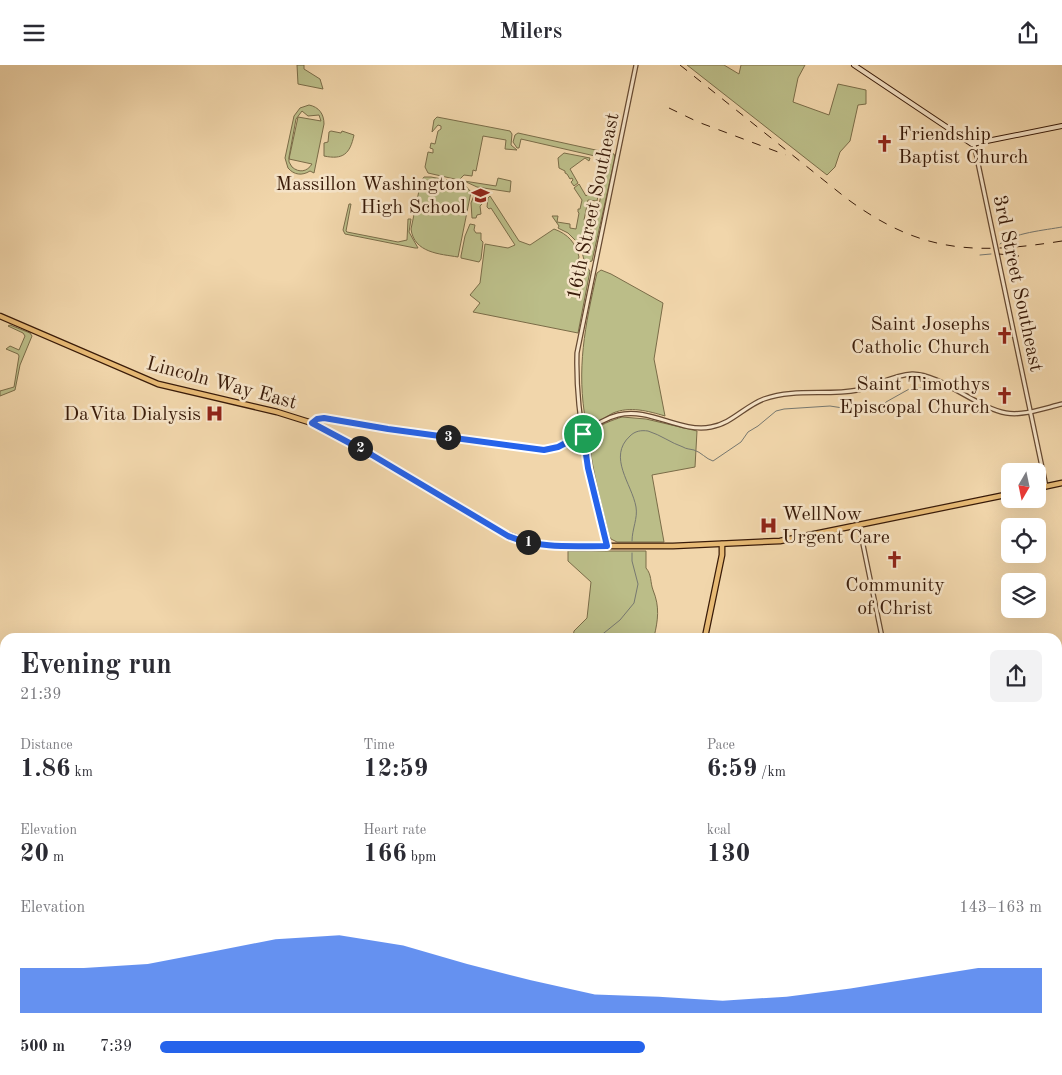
<!DOCTYPE html>
<meta charset="utf-8">
<style>
body{margin:0;font-family:"Old Standard TT",serif;background:#f2f2f3;color:#2b2b33;height:100vh;display:flex;flex-direction:column;font-size:19px;white-space:nowrap}
*{box-sizing:border-box;margin:0}
p{font-size:16px;color:#7c7c81}
.icon{flex:none;width:28px;height:28px;fill:none;stroke:currentColor;stroke-width:2;stroke-linecap:round;stroke-linejoin:round}
.map{position:relative;flex:1;overflow:hidden}
.panel{position:absolute;left:0px;top:568px;width:1062px;height:442px;display:flex;flex-direction:column;background:#fff;border-radius:15px 15px 0 0;box-shadow:0 5px 20px #0002}
.panel>*{flex:none}
.needle{width:32px;rotate:189deg}
.fabs{position:absolute;left:1001px;top:398px;display:grid;gap:10px}
.fabs a{display:grid;place-items:center;width:45px;height:45px;border-radius:8px;background:#fff;box-shadow:0 5px 20px #0002;font-size:25px}
.pin{position:absolute;display:grid;place-items:center;width:42px;height:42px;color:#fff;margin:-21px;border:2px solid #fff;border-radius:50%;box-shadow:0 1px 5px #0007}
.km{position:absolute;width:25px;height:25px;margin:-12px;border-radius:50%;background:#222;color:#fff;font-size:14px;line-height:25px;text-align:center}
.round{display:grid;place-items:center;flex:none;width:52px;height:52px;border-radius:8px;background:#f2f2f3}
.overview{display:flex;align-items:center;justify-content:space-between;height:85px;padding:0 20px}
h1{font-size:28px;font-weight:700;line-height:38px}
.stats{display:grid;grid-template-columns:repeat(3,1fr);gap:8px;height:85px;padding:5px 20px}
.stats div{display:grid;align-content:center}
.stats b{font-size:25px;font-weight:700}
.stats small{font-size:14px;font-weight:400}
.stats p{font-size:14px}
.chart{height:140px;padding:10px 20px}
.chart p{display:flex;justify-content:space-between}
.chart svg{width:100%;height:90px;margin-top:5px;fill:#2563eb;opacity:.7}
ul{padding:0 20px;list-style:none;font-size:16px}
li{display:grid;grid-template-columns:80px 60px 1fr;align-items:center;height:38px}
li i{height:12px;border-radius:6px;background:#2563eb}
header{display:flex;justify-content:space-between;align-items:center;height:65px;padding:0 20px;background:#fff;font-size:22px;font-weight:700}
.map>svg:first-child{display:block}
</style>
<header><svg class="icon" aria-label="menu" viewBox="0 0 24 24"><path d="M4 6h16M4 12h16M4 18h16"/></svg>Milers<svg class="icon" aria-label="share" viewBox="0 0 24 24"><path d="M12 15V3M7 8l5-5 5 5M5 13v7h14v-7"/></svg></header>
<div class="map">
<svg width="1062" height="1010" viewBox="0 0 1062 1010">
<rect width="100%" height="100%" fill="#f1d6ab"/>
<filter id="stains"><feTurbulence type="fractalNoise" baseFrequency=".004" numOctaves="4"/><feColorMatrix values="0 0 0 0 .2 0 0 0 0 .09 0 0 0 0 .02 0 0 0 .5 -.17"/></filter>
<radialGradient id="worn" r=".72"><stop offset=".6" stop-color="#630" stop-opacity="0"/><stop offset="1" stop-color="#630" stop-opacity=".3"/></radialGradient>
<g fill="#bbbd88" stroke="#7a6c48" fill-rule="evenodd">
<path d="M297,0H304V4L320,14L323,24L298,19Z"/>
<path d="M687,0H724L739,9L741,0H805L798,13L793,37L829,50L838,19L866,25V39L858,40L850,76L840,87L835,102L827,110Z"/>
<path d="M309,40C319,42 324,49 324,59L314,108L310,106C302,111 294,110 288,103L285,93L294,51L300,43ZM302,46L308,51L319,50L321,56L298,52L289,94L312,99C307,107 299,108 292,102L289,97V92L296,54Z"/>
<path d="M437,52L510,66L512,69L511,80L517,85L505,84L506,75L483,71L476,106L473,105L472,111L464,110L459,115L428,108L425,102L428,87L433,88V84L430,83L431,78L435,79L438,66L441,64V61L438,60L432,67L434,55Z"/>
<path d="M331,66L341,68L342,66L354,70C350,89 343,95 324,91V78L328,77L329,67Z"/>
<path d="M518,68L614,89L615,93L592,196L588,197L584,195L581,183L593,168L606,106L595,91L521,74L519,83H517L513,77L515,70Z"/>
<path d="M564,88L590,93L589,96L585,93L570,104L578,118L574,121L571,117L573,115L572,113L570,114L567,109L565,108V106L559,103L558,93Z"/>
<path d="M424,112H431L463,118L471,127L458,192C440,189 414,188 411,164L421,116Z"/>
<path d="M498,113L511,116L510,127L477,122L464,116L496,121Z"/>
<path d="M599,116H601L597,136L588,135L584,155L592,158C592,167 588,174 578,178L568,168L558,163L559,161L552,151H558L557,157L570,159V163L576,164L579,148L578,147V144H580L582,135L574,123L579,119L586,131L592,125L597,123Z"/>
<path d="M475,128L482,139L480,141L481,149L477,150L476,153H472L471,138Z"/>
<path d="M490,131L519,176L530,180L554,164C568,169 576,178 579,192L576,200L578,202H587L590,206L578,268L473,247L480,238L470,230L480,218L485,179L508,183L515,180L491,143L489,144L487,142L488,133Z"/>
<path d="M349,139H351L346,166L347,167L398,177L407,175L408,154H411L409,167L418,183H415L345,169L343,165Z"/>
<path d="M470,159L475,160L474,165L476,168H481V175L483,177L481,194L479,197L461,193V191L465,171Z"/>
<path d="M601,205L611,209L663,238L654,294L665,351C648,346 630,341 613,348C605,352 597,361 588,361L586,358C576,304 585,261 597,208Z"/>
<path d="M10,260L30,268L32,271L20,300L15,325L0,331V326L14,322L19,291L18,289L6,284L10,281L19,285L25,271L23,268L8,261Z"/>
<path d="M622,352L646,354L697,366L695,402L652,410L664,477H617L611,474L609,471C606,456 584,377 591,368C598,360 613,355 622,352Z"/>
<path d="M568,486H646V503C652,510 650,517 653,525C660,542 658,555 654,572H573L574,566L587,553L591,517L568,496Z"/>
</g>
<g fill="none" stroke-linecap="round" stroke-linejoin="round">
<g stroke="#777870" stroke-width="1">
<path d="M1000,179C1012,168 1046,165 1062,162"/>
<path d="M980,190L991,189"/>
<path d="M632,476C632,464 638,453 636,442C632,419 607,392 630,371C635,366 641,365 648,366C661,370 671,378 683,382C686,384 690,384 694,385C701,387 706,394 713,396L741,377L748,367L758,361L776,346L784,344L830,341L862,346L878,345L886,337L911,323H939"/>
<path d="M599,572L620,555L634,538L638,519L632,496V488"/>
<path d="M220,1010L224,1005"/>
</g>
<defs>
<g id="tertiary">
<path d="M974,79L1046,421"/>
<path d="M312,358L317,354L325,353L388,364L547,385C575,382 592,356 618,350C650,342 679,368 711,362C731,359 745,341 764,334C795,323 827,331 858,325C876,321 893,310 912,309C939,308 977,343 1006,348C1024,351 1045,343 1062,339"/>
<path d="M859,460L882,572"/>
<path d="M607,481C591,418 575,353 577,288L636,0"/>
<path d="M1058,631L1062,630"/>
<path d="M1058,727L1062,728"/>
<path d="M0,825L5,824"/>
<path d="M878,1010L880,1005"/>
</g>
<path id="secondary" d="M854,0L972,79L1062,61"/>
<g id="primary">
<path d="M0,251L158,319L277,347L312,358L372,390L503,468L531,478L575,481H673L780,476L1010,429"/>
<path d="M1038,423L1062,418"/>
<path d="M705,572L722,490V479"/>
<path d="M617,1010L618,1005"/>
</g>
</defs>
<use href="#tertiary" stroke="#674a32" stroke-width="5.5"/>
<use href="#secondary" stroke="#391b09" stroke-width="6"/>
<use href="#primary" stroke="#391b09" stroke-width="7"/>
<use href="#tertiary" stroke="#f6e4c8" stroke-width="3"/>
<use href="#secondary" stroke="#f6e4c8" stroke-width="4"/>
<use href="#primary" stroke="#e8bb76" stroke-width="4.5"/>
<g stroke="#391b09" stroke-width="1" stroke-dasharray="9 9" stroke-linecap="butt">
<path d="M680,0L846,133C920,188 974,190 1062,176"/>
<path d="M669,43L698,57L786,90"/>
<path d="M999,189L1019,191"/>
</g>
</g>
<g fill="none" stroke-linecap="round" stroke-linejoin="round">
<defs>
<path id="route" d="M324,353L388,364L544,385L558,382L583,369L588,403L607,481C574,481 539,484 508,471L372,390L312,358L317,354Z"/>
</defs>
<use href="#route" stroke="#fff" stroke-width="10"/>
<use href="#route" stroke="#2563eb" stroke-width="6"/>
</g>
<defs>
<symbol id="church-bare" viewBox="-9 -9 18 18"><path d="M-1.2-6h2.4v3.5h3.3v2.4h-3.3V6h-2.4V-.1h-3.3v-2.4h3.3Z" fill="#8f2418" stroke="#f6e4c8" stroke-width="2.5" paint-order="stroke"/></symbol>
<symbol id="school-bare" viewBox="-9 -9 18 18"><path d="M0-5L7-2L0 1L-7-2ZM-4 1L0 2.5L4 1V4Q0 6-4 4Z" fill="#8f2418" stroke="#f6e4c8" stroke-width="2.5" paint-order="stroke"/></symbol>
<symbol id="hospital-bare" viewBox="-9 -9 18 18"><path d="M-5-5h3v3.5h4V-5h3V5h-3V1.5h-4V5h-3Z" fill="#8f2418" stroke="#f6e4c8" stroke-width="2.5" paint-order="stroke"/></symbol>
</defs>
<g fill-rule="evenodd">
<use href="#church-bare" x="872" y="66" width="25" height="25"/>
<use href="#school-bare" x="468" y="118" width="25" height="25"/>
<use href="#church-bare" x="992" y="258" width="25" height="25"/>
<use href="#church-bare" x="992" y="318" width="25" height="25"/>
<use href="#hospital-bare" x="202" y="336" width="25" height="25"/>
<use href="#hospital-bare" x="756" y="448" width="25" height="25"/>
<use href="#church-bare" x="882" y="482" width="25" height="25"/>
</g>
<g text-anchor="middle" stroke-width="5" stroke-linejoin="round" paint-order="stroke">
<g font-size="20" fill="#391b09" stroke="#f6e4c8" text-anchor="end">
<text x="898" y="75" text-anchor="start">Friendship<tspan x="898" dy="23">Baptist Church</tspan></text>
<text x="466" y="125">Massillon Washington<tspan x="466" dy="23">High School</tspan></text>
<text x="990" y="265">Saint Josephs<tspan x="990" dy="23">Catholic Church</tspan></text>
<text x="990" y="325">Saint Timothys<tspan x="990" dy="23">Episcopal Church</tspan></text>
<text x="201" y="355">DaVita Dialysis</text>
<text x="782" y="455" text-anchor="start">WellNow<tspan x="782" dy="23">Urgent Care</tspan></text>
<text x="895" y="526" text-anchor="middle">Community<tspan x="895" dy="23">of Christ</tspan></text>
</g>
<g font-size="20" fill="#391b09" stroke="#f6e4c8">
<text transform="translate(592 141) rotate(-78)" y="7">16th Street Southeast</text>
<text transform="translate(1019 218) rotate(78)" y="7">3rd Street Southeast</text>
<text transform="translate(222 317) rotate(15)" y="7">Lincoln Way East</text>
</g>
</g>
<rect width="100%" height="100%" filter="url(#stains)"/>
<rect width="100%" height="100%" fill="url(#worn)"/>
</svg>
<div class="fabs">
<a><svg class="needle" viewBox="-14 -14 28 28"><path d="M0-13l5 13h-10z" fill="#e53935"/><path d="M0 13l5-13h-10z" fill="#7c7c81"/></svg></a>
<a><svg class="icon" aria-label="locate" viewBox="0 0 24 24"><circle cx="12" cy="12" r="6"/><path d="M12 2v4M12 18v4M2 12h4M18 12h4"/></svg></a>
<a><svg class="icon" aria-label="layers" viewBox="0 0 24 24"><path d="M12 4l9 5-9 5-9-5zM3 14l9 5 9-5"/></svg></a>
</div>
<div class="pin" style="left:583px;top:369px;background:#1e9e55"><svg class="icon" aria-label="arrive" viewBox="0 0 24 24"><path d="M6 21V4h12l-3 4 3 4H6"/></svg></div>
<b class="km" style="left:528px;top:477px">1</b>
<b class="km" style="left:360px;top:383px">2</b>
<b class="km" style="left:448px;top:372px">3</b>
<section class="panel">
<div class="overview"><div><h1>Evening run</h1><p>21:39</p></div><a class="round"><svg class="icon" aria-label="share" viewBox="0 0 24 24"><path d="M12 15V3M7 8l5-5 5 5M5 13v7h14v-7"/></svg></a></div>
<div class="stats">
<div><p>Distance</p><b>1.86<small> km</small></b></div>
<div><p>Time</p><b>12:59</b></div>
<div><p>Pace</p><b>6:59<small> /km</small></b></div>
</div>
<div class="stats">
<div><p>Elevation</p><b>20<small> m</small></b></div>
<div><p>Heart rate</p><b>166<small> bpm</small></b></div>
<div><p>kcal</p><b>130</b></div>
</div>
<div class="chart"><p><span>Elevation</span>143–163 m</p>
<svg viewBox="0 0 160 44" preserveAspectRatio="none"><path d="M0 44V22L10 22L20 20L30 14L40 8L50 6L60 11L70 20L80 28L90 35L100 36L110 38L120 36L130 32L140 27L150 22L160 22V44z"/></svg>
</div>
<ul>
<li><b>500 m</b>7:39<i style="width:55%"></i></li>
</ul>
</section>
</div>
